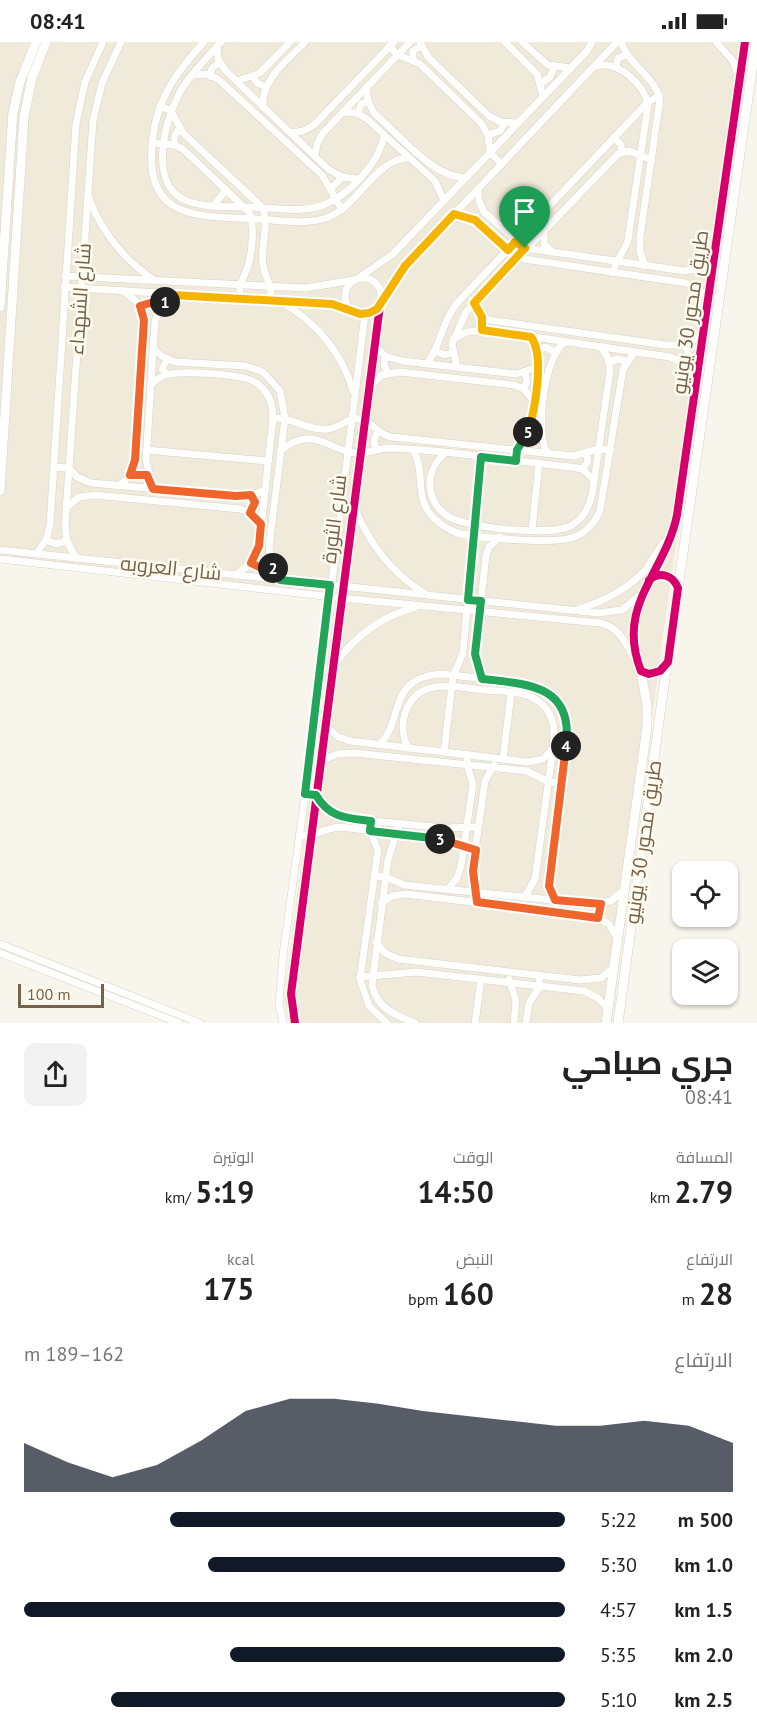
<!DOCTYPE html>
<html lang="ar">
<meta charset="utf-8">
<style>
body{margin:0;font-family:"PT Sans",Cairo,sans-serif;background:#f2f2f2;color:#222;direction:rtl;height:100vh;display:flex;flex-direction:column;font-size:22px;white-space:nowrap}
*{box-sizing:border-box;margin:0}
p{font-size:20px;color:#767676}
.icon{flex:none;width:33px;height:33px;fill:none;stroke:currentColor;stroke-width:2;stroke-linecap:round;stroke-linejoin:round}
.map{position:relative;height:981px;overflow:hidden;direction:ltr}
.side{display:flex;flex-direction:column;background:#fff;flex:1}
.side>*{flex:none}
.controls{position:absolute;left:672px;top:819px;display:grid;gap:12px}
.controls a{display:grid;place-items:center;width:66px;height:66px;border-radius:12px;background:#fff;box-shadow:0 2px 4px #0004;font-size:30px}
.scale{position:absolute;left:18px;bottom:15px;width:86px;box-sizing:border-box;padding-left:6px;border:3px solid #75624c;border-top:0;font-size:16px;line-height:21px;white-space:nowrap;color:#75624c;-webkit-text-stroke:4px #fefbee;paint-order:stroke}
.pin{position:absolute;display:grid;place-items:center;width:51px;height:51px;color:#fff;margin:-62px -26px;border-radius:50% 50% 50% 0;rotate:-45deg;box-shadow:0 0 6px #0007}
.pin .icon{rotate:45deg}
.km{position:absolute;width:30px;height:30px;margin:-15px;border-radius:50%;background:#222;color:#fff;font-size:16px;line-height:30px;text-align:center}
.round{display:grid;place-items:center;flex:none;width:63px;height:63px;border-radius:12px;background:#f2f2f2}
.summary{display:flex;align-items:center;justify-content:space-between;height:102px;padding:0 24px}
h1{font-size:33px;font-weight:700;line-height:45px}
.metrics{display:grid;grid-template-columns:repeat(3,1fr);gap:9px;height:102px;padding:6px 24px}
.metrics div{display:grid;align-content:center}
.metrics b{font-size:30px;font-weight:700}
.metrics small{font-size:16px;font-weight:400}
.metrics p{font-size:16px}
.chart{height:168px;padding:12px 24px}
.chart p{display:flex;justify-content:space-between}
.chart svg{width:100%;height:108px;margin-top:6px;fill:#111827;opacity:.7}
ul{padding:0 24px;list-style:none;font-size:20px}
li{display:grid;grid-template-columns:96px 72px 1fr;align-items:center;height:45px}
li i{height:15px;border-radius:8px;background:#111827}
.status{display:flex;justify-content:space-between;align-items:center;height:42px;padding:0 30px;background:#fff;direction:ltr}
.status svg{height:16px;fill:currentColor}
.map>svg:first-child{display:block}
</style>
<div class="status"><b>08:41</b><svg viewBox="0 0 49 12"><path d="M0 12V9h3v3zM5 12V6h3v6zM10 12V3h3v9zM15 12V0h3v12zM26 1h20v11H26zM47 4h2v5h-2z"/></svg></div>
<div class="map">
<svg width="757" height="981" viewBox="0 0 757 981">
<rect width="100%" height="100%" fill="#f7f5ec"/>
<path fill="#f0eada" d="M0,0H749L664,585L612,981H289L284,957L335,551L0,516Z"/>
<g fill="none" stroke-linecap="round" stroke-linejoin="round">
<defs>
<g id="street">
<path d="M204,0C178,28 158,55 153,94C142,178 193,174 258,177C280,178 304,183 326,176C358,165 375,117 408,116"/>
<path d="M221,0C208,15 193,29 183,45C166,72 147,139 183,157C201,167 231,164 251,165C275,166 305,172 328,161C351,151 380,119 384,93"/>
<path d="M420,0L428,15L489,74L501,80L518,81"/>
<path d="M505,0L537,32L543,55"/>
<path d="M522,0L548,23L571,26"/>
<path d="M621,0C629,23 654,34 660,57L640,195V210L645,224"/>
<path d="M716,0L733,19L739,35"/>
<path d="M217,4L218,17L225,28L328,127L342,135L357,137"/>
<path d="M389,4L398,13L420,22L481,81L488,93L490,111L502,122"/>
<path d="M413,17V9L421,4"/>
<path d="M596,24C618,18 644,42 648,63L628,198C624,211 615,218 613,231"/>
<path d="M616,25L618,16L627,13"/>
<path d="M193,33L206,32L218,37L322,133L342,168"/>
<path d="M210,34L212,26L219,21"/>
<path d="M253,35L257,41L266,45"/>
<path d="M237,39L260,31L290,0"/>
<path d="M541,41L550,35L554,25"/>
<path d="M366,46L368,59L374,71C396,90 436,139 467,135"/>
<path d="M160,64L171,69L183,91L262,165C270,183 260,204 263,222C264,235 274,244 270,258"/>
<path d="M263,65C261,37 287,19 305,0"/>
<path d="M343,70L357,71L367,77L435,139L444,159"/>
<path d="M358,72L361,62L368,59"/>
<path d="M291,91L303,89L314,83L394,0"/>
<path d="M488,93L500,89L505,81"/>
<path d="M614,95L621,103L622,109"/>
<path d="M152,101L174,103L183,107L249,170C255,183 252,211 248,224C244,237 236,243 242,257"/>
<path d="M174,103L175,93L179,87"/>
<path d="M315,114L317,102L323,91L410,0"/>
<path d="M331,147L342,135"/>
<path d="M478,147L479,159L484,170L525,206L685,229L713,224"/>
<path d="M88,154C101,189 123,217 154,238"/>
<path d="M214,163L226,148"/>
<path d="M454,172L472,176L511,210L524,217L686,241L699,247L708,259"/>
<path d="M544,187V202L552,210"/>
<path d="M65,234L306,246L353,238"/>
<circle cx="363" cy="254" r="18"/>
<path d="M357,237L393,212L587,9L592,0"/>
<path d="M64,245L332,262L351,268"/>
<path d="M381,258L405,224L617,0"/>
<path d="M281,260C315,279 342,310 353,349"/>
<path d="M474,261L479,272L489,278L666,303H686L703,292"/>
<path d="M140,264L150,261L161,264"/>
<path d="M453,297L467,290L487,288L670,315L687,323L696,339"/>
<path d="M373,301L385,314L402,319L516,332L538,325"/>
<path d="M153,306L163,315L175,320L246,324L263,330L280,349L285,376L269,505L271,523L280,538"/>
<path d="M538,308L545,305L555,310"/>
<path d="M435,309L445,313L452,311"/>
<path d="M385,314L384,323L388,331"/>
<path d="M167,317L162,327L167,332"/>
<path d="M682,320L688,314L686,303"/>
<path d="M609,321L617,317L626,319"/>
<path d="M427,322C441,303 442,279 458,260L648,60L659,54"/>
<path d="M457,325L452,302L466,270L618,112L629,109L652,118"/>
<path d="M151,343C155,338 160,335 166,333C182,328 241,332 255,340C268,348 273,362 273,376L259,504L251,521L236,533"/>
<path d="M368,345L382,333L400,330L514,343L524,347L533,359"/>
<path d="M524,347L527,339L525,331"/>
<path d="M273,376C293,375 308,389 328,387C341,386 351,372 363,378C374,382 378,392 391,395L573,414L599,407L611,408"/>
<path d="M146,408L268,419"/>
<path d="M281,408C315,381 330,411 358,411C369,412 379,406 389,406C450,408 511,419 571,425L582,427L594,438"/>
<path d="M376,408L374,399L377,390"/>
<path d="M413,408C426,429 414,453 431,473C438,481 447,487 457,491C476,496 554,502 571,496C585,492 594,482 600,469L623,327L635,310"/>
<path d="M547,411C535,389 544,314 565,300"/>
<path d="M444,412C435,420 429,432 430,445C431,457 438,468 449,475C468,486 553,495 572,483C583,477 589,465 592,453L610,329L608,316L601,305"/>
<path d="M517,412L529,386L539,321L538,308L531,295"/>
<path d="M54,425L69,426L77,435L91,441L236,454L251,453L265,448"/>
<path d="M582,427L588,420L586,411"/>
<path d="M130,433H147"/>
<path d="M118,444L127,437L134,423L144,278L138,261L124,249"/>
<path d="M153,447L146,418L155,279L161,264L173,253"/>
<path d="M354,464C368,500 392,531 425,552"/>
<path d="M67,465L79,455L95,453L240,467L250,471L261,482"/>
<path d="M250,471L255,460L251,453"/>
<path d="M532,488L539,421"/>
<path d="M46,498L56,502L67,499"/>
<path d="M0,508L598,571L622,568L640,553"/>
<path d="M36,512L46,498L50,483L76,82L85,40L103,0"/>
<path d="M76,516L67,499L65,484L93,79L102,41L121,0"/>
<path d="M0,517L341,556L600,581C622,586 624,602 636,618"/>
<path d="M251,521L259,525H272"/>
<path d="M576,568C602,560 629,547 646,527C654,516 658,504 669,496"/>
<path d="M334,623C354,595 382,574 416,565"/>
<path d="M482,637L475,612L486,513L489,505L499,495"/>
<path d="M325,683L338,695L350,699L528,720L543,717L553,706L566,708"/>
<path d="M379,703C405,679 386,635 442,632L529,642L545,648L562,666L568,691L548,833L549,844L556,858"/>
<path d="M408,706C396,682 406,650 435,645C451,642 470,647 486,648C505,650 528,648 543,663C555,675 555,690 553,706L535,837L525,855"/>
<path d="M444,710L453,634L463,611L481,415"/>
<path d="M503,717L511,651"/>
<path d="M321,719L337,712L354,711L527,729L549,740L561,741"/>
<path d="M305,752L316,753L327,767L343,776L444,786L478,785"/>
<path d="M371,779L370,789L378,808L360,937L369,964L387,981"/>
<path d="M399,782L388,818L372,943C377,966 394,973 415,981"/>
<path d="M299,794C315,795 325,786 340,785L444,797L464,806L475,808"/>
<path d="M375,834L386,835L404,843L593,862L611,859L625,847"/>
<path d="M448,847L457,836L461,824L473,742L467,723L468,713"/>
<path d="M477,852L473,823L485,739L494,723"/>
<path d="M381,861L392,854L405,852L592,874L609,882L617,896"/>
<path d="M376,900L385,911L398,917L580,938L601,936L613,926"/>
<path d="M0,902L200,981"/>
<path d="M0,911L179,981"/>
<path d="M360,935L416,930L584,949L598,956L608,967"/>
<path d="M509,937L516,959L514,981"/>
<path d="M283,981L279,961L283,913L311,710L365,272"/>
<path d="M295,981L291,952L380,263"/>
<path d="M475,981L481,937"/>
<path d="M526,981L529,961L540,944L539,933"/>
</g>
<g id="secondary">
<path d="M0,265L13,70L20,40L36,0"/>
<path d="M0,449L24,75L32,36L46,0"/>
<path d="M649,538C660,529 673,533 678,546L668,620L660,629L649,632L641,629C615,563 665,532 677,473L745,0"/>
<path d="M678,546L756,0"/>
<path d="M606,981L647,685V664L641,629"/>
<path d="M618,981L667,621"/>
</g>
</defs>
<use href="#street" stroke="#d7d2ca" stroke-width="8"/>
<use href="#secondary" stroke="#d7d2ca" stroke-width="10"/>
<use href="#street" stroke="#fefefc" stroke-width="7"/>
<use href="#secondary" stroke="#fefefc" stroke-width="9"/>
<defs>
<g id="cycleway">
<path d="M649,538C660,529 673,533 678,546L668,620L660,629L649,632L641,629C615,563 665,532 677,473L745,0"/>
<path d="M295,981L291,952L380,263"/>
</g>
</defs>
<use href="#cycleway" stroke="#fefbee" stroke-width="11"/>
<use href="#cycleway" stroke="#d6006c" stroke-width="8"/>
</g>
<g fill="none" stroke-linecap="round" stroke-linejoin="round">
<defs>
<path id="split-1" d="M165,260L173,253L332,262L360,272L369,271L377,267L405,224L454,172L475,178L508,208L515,200L525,206"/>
<path id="split-2" d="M165,260L161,264L150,261L140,264L144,278L135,418L130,433H147L153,447L236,454L251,453L255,460L250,471L261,482L259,504L251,521L259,525L273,526"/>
<path id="split-3" d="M273,526L280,538L330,543L305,752L316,753C329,776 347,776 371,779L370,789L440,797"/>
<path id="split-4" d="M440,797L476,808L473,829L477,860L598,876L601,862L555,858L549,844L566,704"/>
<path id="split-5" d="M528,390L517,408L516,419L481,415L468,558L481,559L475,612L482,637C528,642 574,643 566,704"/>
<path id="split-6" d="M525,206L474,261L482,275V288L531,295C545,313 535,368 528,390"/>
</defs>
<use href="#split-1" stroke="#fff" stroke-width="12"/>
<use href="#split-2" stroke="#fff" stroke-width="12"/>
<use href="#split-3" stroke="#fff" stroke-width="12"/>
<use href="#split-4" stroke="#fff" stroke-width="12"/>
<use href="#split-5" stroke="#fff" stroke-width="12"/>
<use href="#split-6" stroke="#fff" stroke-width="12"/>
<use href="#split-1" stroke="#f5b400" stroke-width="8"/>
<use href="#split-2" stroke="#f0652b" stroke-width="8"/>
<use href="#split-3" stroke="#22a559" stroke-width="8"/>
<use href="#split-4" stroke="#f0652b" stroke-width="8"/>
<use href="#split-5" stroke="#22a559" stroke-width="8"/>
<use href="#split-6" stroke="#f5b400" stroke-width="8"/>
</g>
<g text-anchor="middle" stroke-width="5" stroke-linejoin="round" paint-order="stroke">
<g font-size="20" fill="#75624c" stroke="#fefbee">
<text transform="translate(80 257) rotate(-86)" y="7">شارع الشهداء</text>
<text transform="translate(690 270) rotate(-82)" y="7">طريق محور 30 يونيو</text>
<text transform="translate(334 477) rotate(-83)" y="7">شارع الثورة</text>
<text transform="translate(171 526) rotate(6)" y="7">شارع العروبه</text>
<text transform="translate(643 800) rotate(-82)" y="7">طريق محور 30 يونيو</text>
</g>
</g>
</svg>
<div class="controls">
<a><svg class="icon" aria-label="locate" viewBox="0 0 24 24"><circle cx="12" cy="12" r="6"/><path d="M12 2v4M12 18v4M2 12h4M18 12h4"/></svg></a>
<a><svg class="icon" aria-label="layers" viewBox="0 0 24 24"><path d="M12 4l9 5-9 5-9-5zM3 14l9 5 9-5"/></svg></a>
</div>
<div class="scale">100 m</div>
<div class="pin" style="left:525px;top:206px;background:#1e9e55"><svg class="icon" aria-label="arrive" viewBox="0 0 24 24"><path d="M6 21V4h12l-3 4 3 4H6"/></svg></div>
<b class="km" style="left:165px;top:260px">1</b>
<b class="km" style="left:273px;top:526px">2</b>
<b class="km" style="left:440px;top:797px">3</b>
<b class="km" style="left:566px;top:704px">4</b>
<b class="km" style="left:528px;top:390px">5</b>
</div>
<section class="side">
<div class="summary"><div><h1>جري صباحي</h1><p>08:41</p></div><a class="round"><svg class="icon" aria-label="share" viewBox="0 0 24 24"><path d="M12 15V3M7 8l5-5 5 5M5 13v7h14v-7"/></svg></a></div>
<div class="metrics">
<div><p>المسافة</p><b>2.79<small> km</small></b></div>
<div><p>الوقت</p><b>14:50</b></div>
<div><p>الوتيرة</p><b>5:19<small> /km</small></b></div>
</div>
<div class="metrics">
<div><p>الارتفاع</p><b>28<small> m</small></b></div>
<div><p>النبض</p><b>160<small> bpm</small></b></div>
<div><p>kcal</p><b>175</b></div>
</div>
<div class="chart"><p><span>الارتفاع</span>162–189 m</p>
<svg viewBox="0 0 160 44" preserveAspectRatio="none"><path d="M0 44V24L10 32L20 38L30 33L40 23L50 11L60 6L70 6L80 8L90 11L100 13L110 15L120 17L130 17L140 15L150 17L160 24V44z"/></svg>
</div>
<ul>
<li><b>500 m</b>5:22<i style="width:73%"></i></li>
<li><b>1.0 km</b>5:30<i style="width:66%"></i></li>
<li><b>1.5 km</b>4:57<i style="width:100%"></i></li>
<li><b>2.0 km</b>5:35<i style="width:62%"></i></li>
<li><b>2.5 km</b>5:10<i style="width:84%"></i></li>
</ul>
</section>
